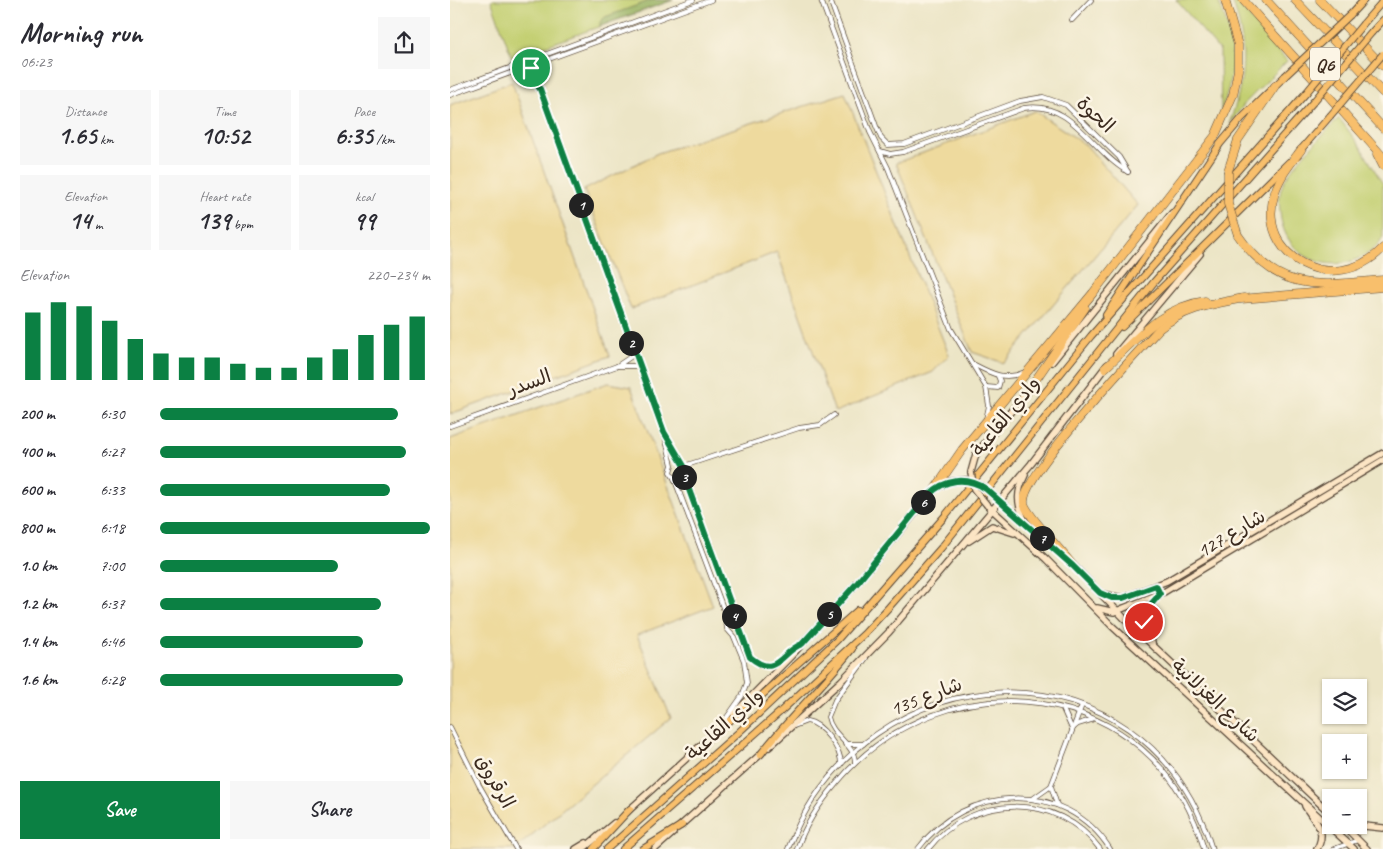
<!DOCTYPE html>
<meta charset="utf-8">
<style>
body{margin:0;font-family:Caveat,"Playpen Sans Arabic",sans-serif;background:#f7f7f7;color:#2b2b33;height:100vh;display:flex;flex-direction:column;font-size:19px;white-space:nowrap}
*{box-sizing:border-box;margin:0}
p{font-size:16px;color:#7c7c81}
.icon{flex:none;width:28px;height:28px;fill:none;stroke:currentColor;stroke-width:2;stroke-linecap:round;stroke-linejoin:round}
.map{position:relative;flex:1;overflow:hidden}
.drawer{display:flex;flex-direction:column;background:#fff;width:450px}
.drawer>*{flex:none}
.tools{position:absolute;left:872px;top:679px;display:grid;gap:10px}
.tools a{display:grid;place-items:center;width:45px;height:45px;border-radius:0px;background:#fff;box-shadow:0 1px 4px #0004;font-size:25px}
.pin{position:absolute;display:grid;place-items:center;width:42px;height:42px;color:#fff;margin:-21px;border:2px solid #fff;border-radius:50%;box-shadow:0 1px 5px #0007}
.km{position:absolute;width:25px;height:25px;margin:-12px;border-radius:50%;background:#222;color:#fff;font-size:14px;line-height:25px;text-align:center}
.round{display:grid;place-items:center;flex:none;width:52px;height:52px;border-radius:0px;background:#f7f7f7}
.head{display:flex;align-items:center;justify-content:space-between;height:85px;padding:0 20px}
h1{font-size:28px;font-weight:600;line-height:38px}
.stats{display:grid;grid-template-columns:repeat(3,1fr);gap:8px;height:85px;padding:5px 20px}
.stats div{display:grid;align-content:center;border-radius:0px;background:#f7f7f7;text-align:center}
.stats b{font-size:25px;font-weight:600}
.stats small{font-size:14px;font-weight:400}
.stats p{font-size:14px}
.chart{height:140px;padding:10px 20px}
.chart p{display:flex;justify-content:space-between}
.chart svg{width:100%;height:90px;margin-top:5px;stroke:#0b8043;stroke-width:6}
.cta{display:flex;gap:10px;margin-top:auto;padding:10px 20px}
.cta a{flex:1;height:58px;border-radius:0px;background:#0b8043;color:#fff;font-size:20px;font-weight:600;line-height:58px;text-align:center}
.cta a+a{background:#f7f7f7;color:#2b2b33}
ul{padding:0 20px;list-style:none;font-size:16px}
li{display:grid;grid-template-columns:80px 60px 1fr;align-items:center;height:38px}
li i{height:12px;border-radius:6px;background:#0b8043}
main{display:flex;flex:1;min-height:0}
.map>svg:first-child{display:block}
</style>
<main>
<section class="drawer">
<div class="head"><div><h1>Morning run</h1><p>06:23</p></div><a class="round"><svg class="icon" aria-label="share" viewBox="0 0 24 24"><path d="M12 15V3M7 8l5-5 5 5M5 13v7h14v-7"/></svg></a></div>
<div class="stats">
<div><p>Distance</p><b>1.65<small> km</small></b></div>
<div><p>Time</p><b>10:52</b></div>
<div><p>Pace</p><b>6:35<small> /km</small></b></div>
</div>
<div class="stats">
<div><p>Elevation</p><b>14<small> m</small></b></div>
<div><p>Heart rate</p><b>139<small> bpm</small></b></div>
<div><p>kcal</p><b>99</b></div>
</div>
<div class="chart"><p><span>Elevation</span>220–234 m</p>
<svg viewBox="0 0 160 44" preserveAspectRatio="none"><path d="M5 44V11M15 44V6M25 44V8M35 44V15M45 44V24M55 44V31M65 44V33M75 44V33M85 44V36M95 44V38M105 44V38M115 44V33M125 44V29M135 44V22M145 44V17M155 44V13"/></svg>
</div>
<ul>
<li><b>200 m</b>6:30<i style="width:88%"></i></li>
<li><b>400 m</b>6:27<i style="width:91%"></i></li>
<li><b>600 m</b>6:33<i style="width:85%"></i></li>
<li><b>800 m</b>6:18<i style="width:100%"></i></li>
<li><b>1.0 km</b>7:00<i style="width:66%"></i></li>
<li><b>1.2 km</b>6:37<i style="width:82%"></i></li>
<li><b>1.4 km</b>6:46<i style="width:75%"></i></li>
<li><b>1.6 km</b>6:28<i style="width:90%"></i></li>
</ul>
<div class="cta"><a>Save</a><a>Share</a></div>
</section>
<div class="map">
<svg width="933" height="849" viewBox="0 0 933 849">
<rect width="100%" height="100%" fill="#fcf5e5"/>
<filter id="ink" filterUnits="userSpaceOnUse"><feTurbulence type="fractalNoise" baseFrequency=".02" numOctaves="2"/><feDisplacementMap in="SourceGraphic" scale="10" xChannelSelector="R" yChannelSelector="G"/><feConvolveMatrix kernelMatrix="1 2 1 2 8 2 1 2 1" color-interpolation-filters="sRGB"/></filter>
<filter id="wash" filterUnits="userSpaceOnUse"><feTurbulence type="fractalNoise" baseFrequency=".0096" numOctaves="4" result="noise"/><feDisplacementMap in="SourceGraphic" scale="20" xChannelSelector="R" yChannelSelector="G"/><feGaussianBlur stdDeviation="1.12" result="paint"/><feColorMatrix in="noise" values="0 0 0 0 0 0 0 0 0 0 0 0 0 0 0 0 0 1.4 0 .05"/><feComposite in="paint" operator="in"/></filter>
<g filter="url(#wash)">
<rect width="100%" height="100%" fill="#ece5c6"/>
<g fill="#c3cf71" stroke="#7f7c48">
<path d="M41,0H223L62,58Z"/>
<path d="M726,0H768C772,12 778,25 780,37C785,61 780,89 771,111L770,51Z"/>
<path d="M782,0H785L837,61L796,102L779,124C796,79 798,45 782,0Z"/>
<path d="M889,118L910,146L933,184V237C929,247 917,255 907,259C870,274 833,252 830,212C829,202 829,192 834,182C842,165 875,133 889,118Z"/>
</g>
<path fill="#9ab263" stroke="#6a6e40" d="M202,0H223L150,26V22L155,17Z"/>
<g fill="#eeda9e" stroke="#94825e">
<path d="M62,82L160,356L0,414V105Z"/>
<path d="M395,93L499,355L483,372L385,412L327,252L181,309L134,190L208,153Z"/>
<path d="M585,111L636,145L688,205L554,363L522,352L446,163Z"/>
<path d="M158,383L181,387L263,606L187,635L221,718L65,849H0V439Z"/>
</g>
</g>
<g filter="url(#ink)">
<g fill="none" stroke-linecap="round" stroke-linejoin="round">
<defs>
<g id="street">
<path d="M371,0L420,132L438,168L501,329L536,387L539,406L536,419"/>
<path d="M380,0L426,126L431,138L438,145L454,144L570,101L593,97L616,105L669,157L678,172"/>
<path d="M622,20L641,0"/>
<path d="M79,61L87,75L90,89L214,432L222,465L220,472L224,478L275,613L277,629L284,637L294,661L297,683L292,696L270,727"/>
<path d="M81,66L82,76L90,89"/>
<path d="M0,90L243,0"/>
<path d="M0,95L261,0"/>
<path d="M430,151L440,154L453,152L574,108C622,100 641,151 678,172"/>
<path d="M523,364C542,374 555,381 575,372"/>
<path d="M167,366H190"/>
<path d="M536,387L548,388L550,381L548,376"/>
<path d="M0,426L167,366L185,354"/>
<path d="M216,437L236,470L232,477L224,478"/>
<path d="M234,466L349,428L370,425L384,415"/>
<path d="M234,476L300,657C323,677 330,657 348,646"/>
<path d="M613,709L622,729L628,724L641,720"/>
<path d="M344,726L357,721C372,723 392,750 391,765"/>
<path d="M0,727L29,785L66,849"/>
<path d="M395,744H413"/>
<path d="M405,762C405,745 381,735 378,717L385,700L416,658"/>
<path d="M601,786L607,805"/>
<path d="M584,798L601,786L632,705"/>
<path d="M338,849C414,648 696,632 762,849"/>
<path d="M347,849C355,825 369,804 386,784C493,654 706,678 754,849"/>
<path d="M468,849C515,784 616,779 660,849"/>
<path d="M478,849C522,793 608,792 650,849"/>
<path d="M884,849L908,840"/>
</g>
<g id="secondary">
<path d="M666,354L750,254"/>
<path d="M602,362L722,213"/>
<path d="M521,472L526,454L580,388"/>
<path d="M544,496L609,553"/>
<path d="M537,505L596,559L662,626L904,849"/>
<path d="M575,522C567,503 566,493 575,475"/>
<path d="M519,541L542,526L564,533"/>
<path d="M622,564L676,620L881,814"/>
<path d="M652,594L673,598L717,581L933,453"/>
<path d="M647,608L664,612L714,592L933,460"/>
<path d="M702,642C693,624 692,613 707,597"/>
<path d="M284,714L342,655L408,582L485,489L498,482L516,480"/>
<path d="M319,747L391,681L439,632L581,464L657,365"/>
<path d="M855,806C864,822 878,829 867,849"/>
<path d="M177,812L269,729"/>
<path d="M893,825L917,849"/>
<path d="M905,825L933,828"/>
<path d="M230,826L312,753"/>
<path d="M126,849L136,843"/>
<path d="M133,849L164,823"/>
<path d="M205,849L223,833"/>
</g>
<g id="primary">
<path d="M900,15L914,0"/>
<path d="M913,24L933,1"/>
<path d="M922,32L933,20"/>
<path d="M848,153L880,116"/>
<path d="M656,315L770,144L792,118L835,76"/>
<path d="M672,327L839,162"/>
<path d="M266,732L311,696L408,610"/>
<path d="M310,755C339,718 373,686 402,649"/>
<path d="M143,849L180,809"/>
<path d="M157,849L289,732L387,640L495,516L641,336L856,93"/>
<path d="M173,849L330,712L414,634L439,607L491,548L704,282L864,101"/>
<path d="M193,849L232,825"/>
</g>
<g id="highway">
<path d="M793,0L933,157"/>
<path d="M816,0L933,128"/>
<path d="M845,0L933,93"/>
<path d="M870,0L933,66"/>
<path d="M851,150C841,163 830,176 825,192C804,257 884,299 933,248"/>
<path d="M927,154L933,166"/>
<path d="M778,171L788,140L825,86"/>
<path d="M788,235C829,295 869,285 933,280"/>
<path d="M791,299L933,287"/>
<path d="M655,368C685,341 711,307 755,301"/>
<path d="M578,391L635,308"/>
<path d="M485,489L512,450L643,293L765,136L783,95L788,70V45L775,0"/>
<path d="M623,566C614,552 576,515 574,503C571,476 686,354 709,329C734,308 763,304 794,298"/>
</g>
</defs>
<use href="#street" stroke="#564637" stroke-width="5.5"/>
<use href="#secondary" stroke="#564637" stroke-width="8"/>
<use href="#primary" stroke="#564637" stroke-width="8"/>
<use href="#highway" stroke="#564637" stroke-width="9"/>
<use href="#street" stroke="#fff" stroke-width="4"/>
<use href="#secondary" stroke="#fce5c4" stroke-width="5.5"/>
<use href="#primary" stroke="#f8bf6c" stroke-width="6"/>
<use href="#highway" stroke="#f8bf6c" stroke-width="8"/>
<defs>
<g id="secondary-bridge">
<path d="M521,472L524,489L537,505"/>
<path d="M516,480L532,486L544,496"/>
</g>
<g id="primary-bridge">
<path d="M835,76L900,15"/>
<path d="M856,93L913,24"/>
<path d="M864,101L922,32"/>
<path d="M880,116L933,54"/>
</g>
<path id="highway-bridge" d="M778,171V204L788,235"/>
</defs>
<use href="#secondary-bridge" stroke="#564637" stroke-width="8" stroke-linecap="butt"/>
<use href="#primary-bridge" stroke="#564637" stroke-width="8" stroke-linecap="butt"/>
<use href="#highway-bridge" stroke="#564637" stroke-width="9" stroke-linecap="butt"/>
<use href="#secondary-bridge" stroke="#fce5c4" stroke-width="5.5"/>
<use href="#primary-bridge" stroke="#f8bf6c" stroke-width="6"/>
<use href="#highway-bridge" stroke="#f8bf6c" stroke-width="8"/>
</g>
</g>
<g fill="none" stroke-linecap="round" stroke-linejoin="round" filter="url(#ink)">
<defs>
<path id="route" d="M81,68L83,80L90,89L214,432L234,466V476L300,657C327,680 331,651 352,644L408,582L479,495C494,479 517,476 536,489L623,566L650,593L662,598H673L706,586L710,594L696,610L694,622"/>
</defs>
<use href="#route" stroke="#fff" stroke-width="10"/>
<use href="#route" stroke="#0b8043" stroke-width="6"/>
</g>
<g text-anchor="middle" stroke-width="5" stroke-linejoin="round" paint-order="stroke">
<rect fill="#fcf5e5" stroke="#75675a" stroke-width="1" x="860" y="47.5" width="30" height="33" rx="4"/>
<g font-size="19" font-weight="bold" fill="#3b2a1e">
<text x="875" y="71">Q6</text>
</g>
<g font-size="20" fill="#3b2a1e" stroke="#fcf5e5">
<text transform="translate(646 114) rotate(43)" y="7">الحوة</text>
<text transform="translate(79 382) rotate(-20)" y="7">السدر</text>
<text transform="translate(555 416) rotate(-51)" y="7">وادي القاعية</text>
<text transform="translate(781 533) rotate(-31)" y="7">شارع 127</text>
<text transform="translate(476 696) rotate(-21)" y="7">شارع 135</text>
<text transform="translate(766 700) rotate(43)" y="7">شارع الغزلانية</text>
<text transform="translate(274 724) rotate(-42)" y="7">وادي القاعية</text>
<text transform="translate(46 781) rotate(61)" y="7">الرقروق</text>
</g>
</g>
</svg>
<div class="tools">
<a><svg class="icon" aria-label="layers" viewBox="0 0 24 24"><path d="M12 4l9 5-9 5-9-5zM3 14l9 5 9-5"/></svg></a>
<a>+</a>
<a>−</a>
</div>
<div class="pin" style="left:81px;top:68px;background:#1e9e55"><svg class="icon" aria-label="arrive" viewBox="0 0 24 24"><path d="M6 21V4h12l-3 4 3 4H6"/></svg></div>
<div class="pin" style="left:694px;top:622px;background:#d93025"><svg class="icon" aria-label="check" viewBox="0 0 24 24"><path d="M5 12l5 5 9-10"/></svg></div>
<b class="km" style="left:131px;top:205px">1</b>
<b class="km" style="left:181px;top:343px">2</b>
<b class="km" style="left:234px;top:477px">3</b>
<b class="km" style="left:284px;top:616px">4</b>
<b class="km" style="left:379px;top:614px">5</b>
<b class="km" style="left:473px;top:502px">6</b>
<b class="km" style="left:592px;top:538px">7</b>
</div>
</main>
